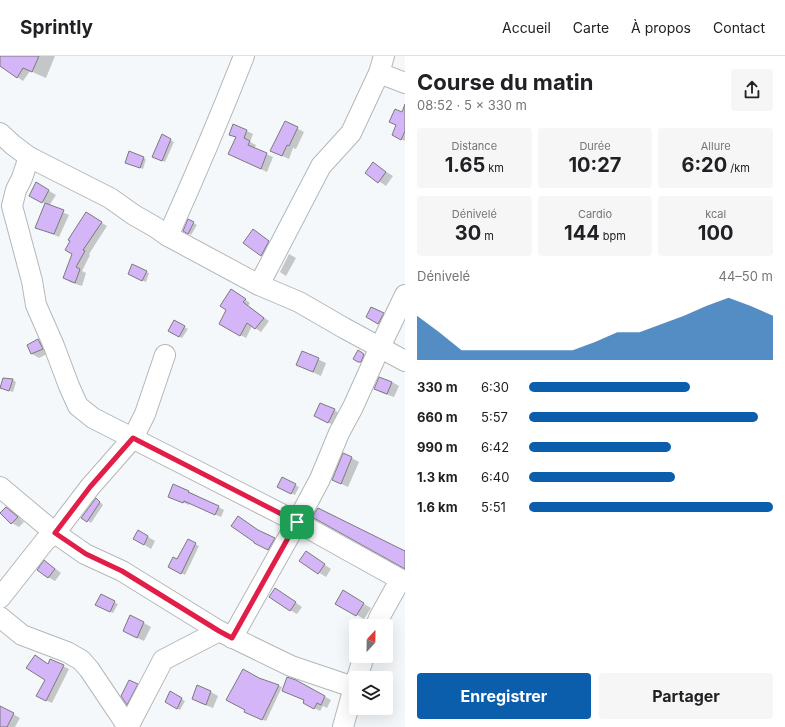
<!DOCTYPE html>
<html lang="fr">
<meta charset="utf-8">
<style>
body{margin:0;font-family:Inter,sans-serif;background:#f6f6f6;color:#202124;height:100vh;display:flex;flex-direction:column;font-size:15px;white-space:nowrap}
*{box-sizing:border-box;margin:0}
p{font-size:13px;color:#757577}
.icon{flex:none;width:22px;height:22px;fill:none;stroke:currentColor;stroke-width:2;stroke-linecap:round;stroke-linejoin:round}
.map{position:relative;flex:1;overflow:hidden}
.panel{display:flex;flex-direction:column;background:#fff;width:380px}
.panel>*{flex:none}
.needle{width:26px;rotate:22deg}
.buttons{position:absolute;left:349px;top:563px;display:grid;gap:8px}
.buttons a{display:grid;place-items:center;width:44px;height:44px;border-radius:4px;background:#fff;box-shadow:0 4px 16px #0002;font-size:20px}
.pin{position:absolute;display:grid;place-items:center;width:34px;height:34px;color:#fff;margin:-17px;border-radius:8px;box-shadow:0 2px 6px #0006}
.round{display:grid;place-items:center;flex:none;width:42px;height:42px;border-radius:4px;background:#f6f6f6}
.overview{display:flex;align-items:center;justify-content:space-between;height:68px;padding:0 12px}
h1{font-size:22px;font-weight:700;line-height:30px}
.metrics{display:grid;grid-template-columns:repeat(3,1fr);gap:6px;height:68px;padding:4px 12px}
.metrics div{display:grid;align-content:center;border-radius:4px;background:#f6f6f6;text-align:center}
.metrics b{font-size:20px;font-weight:700}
.metrics small{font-size:11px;font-weight:400}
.metrics p{font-size:11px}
.chart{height:112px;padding:8px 12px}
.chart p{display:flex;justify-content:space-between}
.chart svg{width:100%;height:72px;margin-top:4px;fill:#0b5eac;opacity:.7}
.cta{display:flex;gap:8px;margin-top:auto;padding:8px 12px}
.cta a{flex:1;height:46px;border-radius:4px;background:#0b5eac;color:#fff;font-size:16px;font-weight:700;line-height:46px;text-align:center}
.cta a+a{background:#f6f6f6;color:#202124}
ul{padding:0 12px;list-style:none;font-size:13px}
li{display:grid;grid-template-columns:64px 48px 1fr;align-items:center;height:30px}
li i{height:10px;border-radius:5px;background:#0b5eac}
header{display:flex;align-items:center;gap:24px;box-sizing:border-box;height:56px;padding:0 20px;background:#fff;border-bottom:1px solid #e0e0e0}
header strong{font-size:19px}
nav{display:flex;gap:22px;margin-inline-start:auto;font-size:14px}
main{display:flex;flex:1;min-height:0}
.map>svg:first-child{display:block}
</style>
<header>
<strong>Sprintly</strong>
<nav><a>Accueil</a><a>Carte</a><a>À propos</a><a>Contact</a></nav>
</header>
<main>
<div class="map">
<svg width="405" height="671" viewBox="0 0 405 671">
<rect width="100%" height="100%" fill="#f5f8fb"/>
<g fill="#0003">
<path d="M0,0H55L46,22L30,15L23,25L0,9Z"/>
<path d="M405,58V85L399,82L397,70L391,66Z"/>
<path d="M285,66L304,76L296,93L293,92L289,103L278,98Z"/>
<path d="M234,69L253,78L250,86L256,89L254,93L273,101L267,116L235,101L236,82L230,78Z"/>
<path d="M163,80L174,86L165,106L156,102Z"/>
<path d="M143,102L146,103L143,113L129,108Z"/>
<path d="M380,112L393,120L386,130L367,117Z"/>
<path d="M37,128L56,139L49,150L69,159L59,181L42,174L36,171L46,148L30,139Z"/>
<path d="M86,157L107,170L89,198L90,199L82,215L86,217L82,230L70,226L64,222Z"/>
<path d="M189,165L197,169L191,179L184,175Z"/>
<path d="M260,179L276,190L268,203L244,187Z"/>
<path d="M289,198L296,202L286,220L280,216Z"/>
<path d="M146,216L149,217L146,226L132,220Z"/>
<path d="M237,237L250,247L248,250L269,265L261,276L252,270L246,282L220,268Z"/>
<path d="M372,252L386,260L382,269L367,261Z"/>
<path d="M175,266L188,273L182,282L169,275Z"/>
<path d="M38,284L45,288L49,297L39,302L32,298L28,289Z"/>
<path d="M358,295L367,301L363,307L354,302Z"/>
<path d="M302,296L326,307L321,320L304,312Z"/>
<path d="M4,323L13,324L16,326L13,336L4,333Z"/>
<path d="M392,326L399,330L394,341L382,337L375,333Z"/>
<path d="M334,354L341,358L336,370L322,364Z"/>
<path d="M344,398L359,406L348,431L333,424Z"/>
<path d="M295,429L299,431L295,439L281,432Z"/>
<path d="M188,435L224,454L221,461L190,447L189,449L175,443Z"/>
<path d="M99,445L103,449L91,467L83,461Z"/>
<path d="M6,452L13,456L24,466L19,471L12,467L2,457Z"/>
<path d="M138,475L155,485L151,493L134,482Z"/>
<path d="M262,477L281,487L276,497L262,490Z"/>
<path d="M189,485L199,490L185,519L170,511L178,505Z"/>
<path d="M313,501L331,513L326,521L300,505Z"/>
<path d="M45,506L52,510L61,517L55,525L48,521Z"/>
<path d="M344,536L371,552L364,563L337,547Z"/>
<path d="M282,537L302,551L297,558L290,554Z"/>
<path d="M101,540L118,548L113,557L97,549Z"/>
<path d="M144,567L151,571L144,585L131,579Z"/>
<path d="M51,604L69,613L52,647L43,643L48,609Z"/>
<path d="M259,623L282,631L266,665L248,657Z"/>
<path d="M129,625L140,631L130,649L127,648Z"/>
<path d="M296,625L331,644L327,652L323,650L320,655L304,646L305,644Z"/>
<path d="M211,636L218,640L213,652L200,647L193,642Z"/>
<path d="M171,637L185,645L180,654L166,646Z"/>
<path d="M2,652L20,662L15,671H0V656Z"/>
</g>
<g fill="#d4b5f8" stroke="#7c7a7d">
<path d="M0,0H39L32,16L23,12L17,22L0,10Z"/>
<path d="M405,48V75L401,84L392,79L396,69L389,66L395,53L402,56Z"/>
<path d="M285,65L298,71L289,90L287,89L282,100L270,95Z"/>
<path d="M233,68L247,74L244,82L250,85L248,89L267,97L261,113L228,98L236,81L229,79Z"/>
<path d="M162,78L171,83L162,105L152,101Z"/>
<path d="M129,95L144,101L140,112L125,107Z"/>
<path d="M373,106L386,116L378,127L365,117Z"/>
<path d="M36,126L49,134L42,147L29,140Z"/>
<path d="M45,147L64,154L54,178L35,172Z"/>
<path d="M86,156L102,166L83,194L85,195L76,211L80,213L75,227L63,222L72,198L65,194L70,185L68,184Z"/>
<path d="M188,163L194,166L188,178L183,175Z"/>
<path d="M253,173L269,185L261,200L243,187Z"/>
<path d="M132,208L147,215L142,225L128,218Z"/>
<path d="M231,233L246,243L243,246L264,262L255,273L247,267L240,280L219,268L226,254L220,250Z"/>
<path d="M371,251L384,257L378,268L366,261Z"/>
<path d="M174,264L185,270L179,281L168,275Z"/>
<path d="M38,283L43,293L31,298L27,289Z"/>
<path d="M358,294L364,298L361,306H358L353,303Z"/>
<path d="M302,295L319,302L313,316L296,309Z"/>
<path d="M379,321L392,326L387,338L374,333Z"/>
<path d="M3,322L13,323L9,335L0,332Z"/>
<path d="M320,347L335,353L328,367L314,360Z"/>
<path d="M343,397L352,401L341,428L332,424Z"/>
<path d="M282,421L296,428L291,438L277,431Z"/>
<path d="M173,428L189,435L188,436L219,450L215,459L184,445L183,447L168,441Z"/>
<path d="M96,442L100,446L87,466L81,462Z"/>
<path d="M6,451L18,461L11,468L0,457Z"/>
<path d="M318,452L405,495V513L312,461Z"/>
<path d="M238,460L258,474L275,482L268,494L254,487V486L231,470Z"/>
<path d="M138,474L148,480L144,489L133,483Z"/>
<path d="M188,483L196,487L181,518L168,511L173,501L177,503Z"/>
<path d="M306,495L325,508L318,518L299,505Z"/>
<path d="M44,504L55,513L48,522L37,514Z"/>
<path d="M275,532L296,546L290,555L269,541Z"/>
<path d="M343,534L364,547L356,560L335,548Z"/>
<path d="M101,538L115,545L110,556L95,549Z"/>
<path d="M130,559L144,566L137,582L123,575Z"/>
<path d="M35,599L48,608L50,603L64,609L46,645L36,640L45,624L26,612Z"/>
<path d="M243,613L259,622L279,629L262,664L244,656L245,654L226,644Z"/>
<path d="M287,621L296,624L325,640L321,649L317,647L314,653L303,647L304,644L282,635Z"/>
<path d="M129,624L138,628L127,649L121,640Z"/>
<path d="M197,629L211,635L206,649L192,643Z"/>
<path d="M170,635L182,642L177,653L165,646Z"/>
<path d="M0,650L14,657L7,671H0Z"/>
</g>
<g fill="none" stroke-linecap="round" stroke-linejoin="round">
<defs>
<g id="minor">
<path d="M379,17L405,27"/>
<path d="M0,77L13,89L29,101L110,142L134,159L155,171L168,180L259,229L299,246L344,272L405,305"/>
<path d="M29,101L22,122L16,134L12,150L32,225L36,249L54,290L69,330L78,350L93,362L297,466L405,526"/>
<path d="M168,180C195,120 220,61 244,0"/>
<path d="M259,229L321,110L351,77L379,17L384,0"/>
<path d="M0,431L55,477L85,498L122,515L219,575L291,610L353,631"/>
<path d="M0,542L45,485L55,477L90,431L133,382L145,358L165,299"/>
<path d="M0,561L22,579L67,596L81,604L89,613L128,671"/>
<path d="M376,570L379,562L400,524"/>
<path d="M232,582L297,466L320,423L339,377L353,351L380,291L405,239"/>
<path d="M357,622L364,600"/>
<path d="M128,671L163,604L219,575"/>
<path d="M343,671L356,624"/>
</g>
</defs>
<use href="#minor" stroke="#b4b7b9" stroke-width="22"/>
<use href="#minor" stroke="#fff" stroke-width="20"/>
</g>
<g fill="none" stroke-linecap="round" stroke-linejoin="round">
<defs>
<path id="route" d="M133,382L297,466L232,582L219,575L122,515L86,498L55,477L90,431Z"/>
</defs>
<use href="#route" stroke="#fff" stroke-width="8"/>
<use href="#route" stroke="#e11d48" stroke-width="5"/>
</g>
</svg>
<div class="buttons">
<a><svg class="needle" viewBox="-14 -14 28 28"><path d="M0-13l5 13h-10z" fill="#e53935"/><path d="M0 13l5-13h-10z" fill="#757577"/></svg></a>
<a><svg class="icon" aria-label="layers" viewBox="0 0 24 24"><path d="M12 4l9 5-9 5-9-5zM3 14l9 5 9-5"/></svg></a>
</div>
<div class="pin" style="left:297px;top:466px;background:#1e9e55"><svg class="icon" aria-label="arrive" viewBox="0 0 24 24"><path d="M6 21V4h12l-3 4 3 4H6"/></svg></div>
</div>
<section class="panel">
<div class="overview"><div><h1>Course du matin</h1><p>08:52 · 5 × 330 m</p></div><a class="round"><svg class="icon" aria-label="share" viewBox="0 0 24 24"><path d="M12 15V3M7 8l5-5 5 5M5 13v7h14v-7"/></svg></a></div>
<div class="metrics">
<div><p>Distance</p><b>1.65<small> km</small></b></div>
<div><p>Durée</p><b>10:27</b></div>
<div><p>Allure</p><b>6:20<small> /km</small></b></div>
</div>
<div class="metrics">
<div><p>Dénivelé</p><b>30<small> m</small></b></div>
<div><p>Cardio</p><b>144<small> bpm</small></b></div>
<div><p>kcal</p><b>100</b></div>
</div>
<div class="chart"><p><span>Dénivelé</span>44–50 m</p>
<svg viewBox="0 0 160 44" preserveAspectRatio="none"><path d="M0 44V17L10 27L20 38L30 38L40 38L50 38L60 38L70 38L80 33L90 27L100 27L110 22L120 17L130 11L140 6L150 11L160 17V44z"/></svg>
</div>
<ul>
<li><b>330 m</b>6:30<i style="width:66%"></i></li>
<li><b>660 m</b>5:57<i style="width:94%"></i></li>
<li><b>990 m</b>6:42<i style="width:58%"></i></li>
<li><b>1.3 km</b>6:40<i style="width:60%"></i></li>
<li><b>1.6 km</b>5:51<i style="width:100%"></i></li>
</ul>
<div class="cta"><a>Enregistrer</a><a>Partager</a></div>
</section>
</main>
